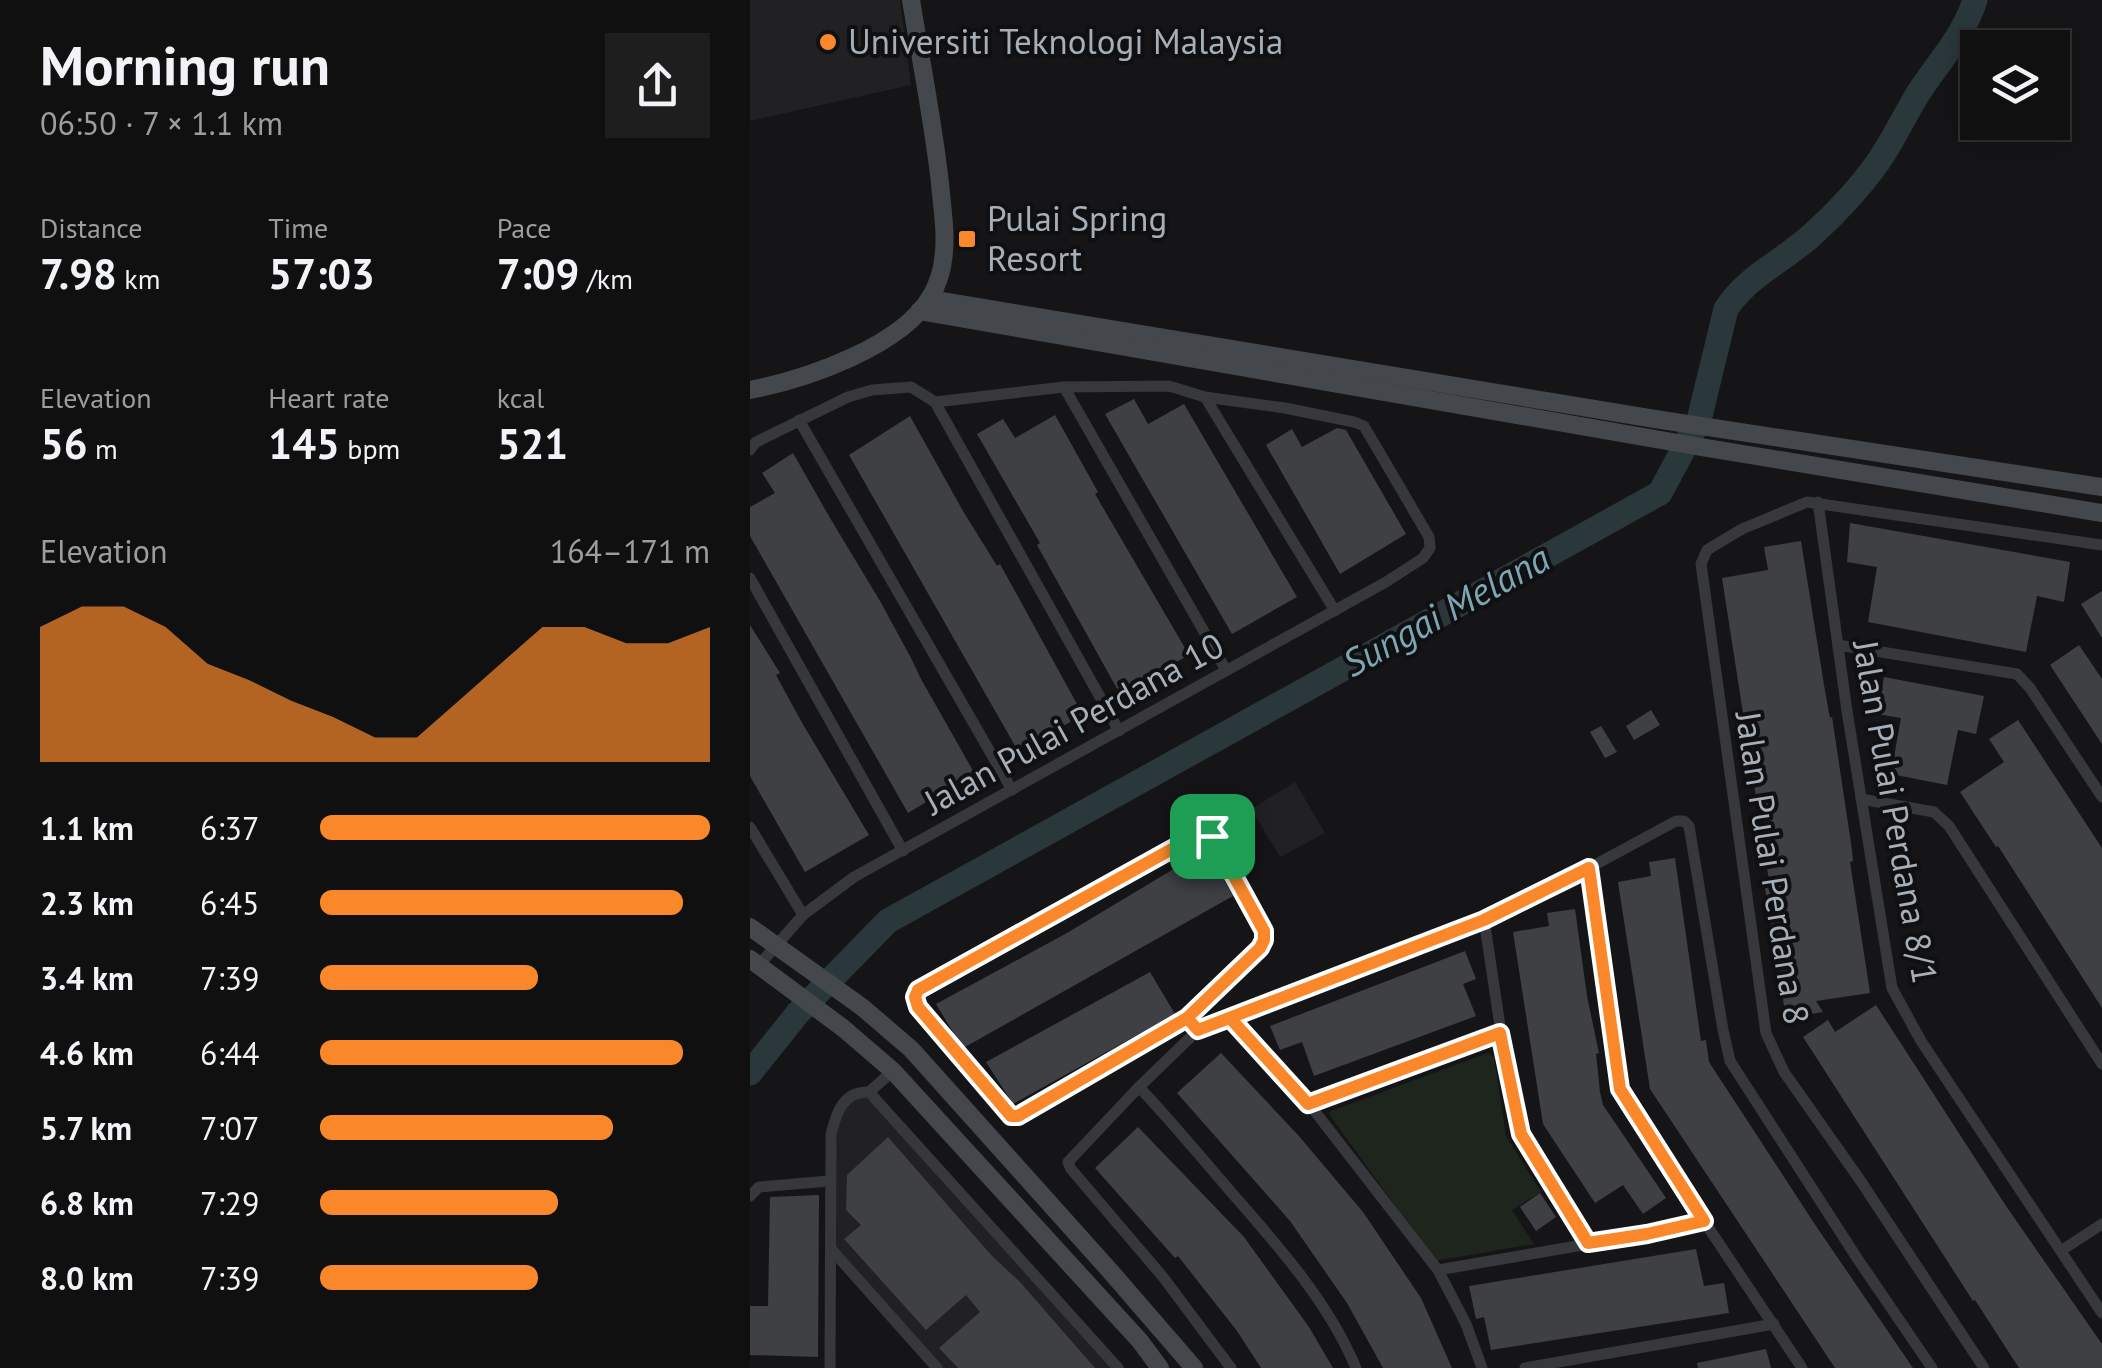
<!DOCTYPE html>
<meta charset="utf-8">
<style>
body{margin:0;font-family:"PT Sans",sans-serif;background:#1e1e1f;color:#f1f3f6;height:100vh;display:flex;flex-direction:column;font-size:38px;white-space:nowrap}
*{box-sizing:border-box;margin:0}
p{font-size:32px;color:#9c9d9f}
.icon{flex:none;width:55px;height:55px;fill:none;stroke:currentColor;stroke-width:2;stroke-linecap:round;stroke-linejoin:round}
.map{position:relative;flex:1;overflow:hidden}
.details{display:flex;flex-direction:column;background:#101011;width:750px}
.details>*{flex:none}
.fabs{position:absolute;left:1210px;top:30px;display:grid;gap:20px}
.fabs a{display:grid;place-items:center;width:110px;height:110px;border-radius:0px;background:#101011;box-shadow:0 5px 25px #0003,0 0 0 2px #303031;font-size:50px}
.pin{position:absolute;display:grid;place-items:center;width:85px;height:85px;color:#fff;margin:-42px;border-radius:20px;box-shadow:0 5px 15px #0006}
.round{display:grid;place-items:center;flex:none;width:105px;height:105px;border-radius:0px;background:#1e1e1f}
.summary{display:flex;align-items:center;justify-content:space-between;height:170px;padding:0 40px}
h1{font-size:55px;font-weight:700;line-height:75px}
.metrics{display:grid;grid-template-columns:repeat(3,1fr);gap:15px;height:170px;padding:10px 40px}
.metrics div{display:grid;align-content:center}
.metrics b{font-size:42px;font-weight:700}
.metrics small{font-size:28px;font-weight:400}
.metrics p{font-size:28px}
.chart{height:280px;padding:20px 40px}
.chart p{display:flex;justify-content:space-between}
.chart svg{width:100%;height:180px;margin-top:10px;fill:#fa882a;opacity:.7}
ul{padding:0 40px;list-style:none;font-size:32px}
li{display:grid;grid-template-columns:160px 120px 1fr;align-items:center;height:75px}
li i{height:25px;border-radius:12px;background:#fa882a}
main{display:flex;flex:1;min-height:0}
.map>svg:first-child{display:block}
</style>
<main>
<section class="details">
<div class="summary"><div><h1>Morning run</h1><p>06:50 · 7 × 1.1 km</p></div><a class="round"><svg class="icon" aria-label="share" viewBox="0 0 24 24"><path d="M12 15V3M7 8l5-5 5 5M5 13v7h14v-7"/></svg></a></div>
<div class="metrics">
<div><p>Distance</p><b>7.98<small> km</small></b></div>
<div><p>Time</p><b>57:03</b></div>
<div><p>Pace</p><b>7:09<small> /km</small></b></div>
</div>
<div class="metrics">
<div><p>Elevation</p><b>56<small> m</small></b></div>
<div><p>Heart rate</p><b>145<small> bpm</small></b></div>
<div><p>kcal</p><b>521</b></div>
</div>
<div class="chart"><p><span>Elevation</span>164–171 m</p>
<svg viewBox="0 0 160 44" preserveAspectRatio="none"><path d="M0 44V11L10 6L20 6L30 11L40 20L50 24L60 29L70 33L80 38L90 38L100 29L110 20L120 11L130 11L140 15L150 15L160 11V44z"/></svg>
</div>
<ul>
<li><b>1.1 km</b>6:37<i style="width:100%"></i></li>
<li><b>2.3 km</b>6:45<i style="width:93%"></i></li>
<li><b>3.4 km</b>7:39<i style="width:56%"></i></li>
<li><b>4.6 km</b>6:44<i style="width:93%"></i></li>
<li><b>5.7 km</b>7:07<i style="width:75%"></i></li>
<li><b>6.8 km</b>7:29<i style="width:61%"></i></li>
<li><b>8.0 km</b>7:39<i style="width:56%"></i></li>
</ul>
</section>
<div class="map">
<svg width="1352" height="1368" viewBox="0 0 1352 1368">
<rect width="100%" height="100%" fill="#151517"/>
<g fill="#212124">
<path d="M0,0H150L161,85L0,121Z"/>
<path d="M545,782L575,833L530,857L501,809Z"/>
<path d="M119,1085L306,1290L375,1368H180L86,1263L84,1158L89,1118L98,1105Z"/>
</g>
<path fill="#1d251d" d="M738,1053L744,1057L756,1136L791,1192L762,1210L784,1244L685,1261L579,1114L581,1111Z"/>
<g fill="none" stroke-linecap="round" stroke-linejoin="round">
<path stroke="#2a373b" stroke-width="25" d="M0,1073L48,1013L138,921L910,493L949,420L976,309C998,275 1034,261 1063,234C1085,214 1108,190 1126,165C1142,143 1154,116 1169,92C1189,62 1214,35 1225,0"/>
</g>
<g fill="#3f4044">
<path d="M384,399L398,424L434,404L547,597L482,634L355,414Z"/>
<path d="M305,415L348,492L345,494L439,655L370,694L287,545L290,543L227,434L253,419L265,438Z"/>
<path d="M160,416L213,511L247,566L250,564L333,715L268,751L99,455Z"/>
<path d="M587,428L596,430L656,534L590,574L516,445L542,429L552,447Z"/>
<path d="M43,453L80,518L130,601L161,658L171,679L226,776L199,791L198,789L158,813L0,536V507L25,493L12,473Z"/>
<path d="M1100,523L1320,562L1314,602L1287,596L1276,652L1118,622L1127,567L1097,562Z"/>
<path d="M1051,541L1074,685L1080,718L1082,717L1102,850L1103,861L1100,862L1120,993L1066,1001L1073,1012L1036,1018L1015,888L1020,887L972,578L1018,570L1014,547Z"/>
<path d="M1352,591V638L1331,604Z"/>
<path d="M0,625L30,673L26,675L51,721L119,835L55,872L0,776Z"/>
<path d="M1329,645L1352,679V744L1300,665Z"/>
<path d="M1134,677L1234,696L1226,734L1208,730L1197,785L1141,774L1151,718L1127,714Z"/>
<path d="M901,710L910,725L884,740L876,726Z"/>
<path d="M1268,720L1352,848V1008L1248,846L1246,847L1210,792L1254,762L1239,739Z"/>
<path d="M851,726L867,752L855,758L840,732Z"/>
<path d="M457,849L483,896L215,1047L206,1037L186,1004L317,933Z"/>
<path d="M925,858L951,1041L956,1040L959,1062L1066,1226L1163,1368H1085L900,1089L868,882L901,876L899,862Z"/>
<path d="M825,909L837,996L849,1053L846,1054L850,1092L853,1105L916,1198L893,1214L873,1185L845,1203L793,1124L763,932L799,926L797,913Z"/>
<path d="M715,951L726,979L713,984L726,1016L564,1076L552,1042L530,1050L520,1026Z"/>
<path d="M400,972L425,1014L263,1104L236,1062Z"/>
<path d="M1126,1005L1256,1206L1352,1344V1368H1269L1225,1300L1223,1301L1053,1037L1078,1020L1085,1032Z"/>
<path d="M471,1053L548,1135L613,1212L671,1298L702,1368H633L597,1303L540,1221L427,1093Z"/>
<path d="M388,1127L494,1237L559,1327L583,1368H511L487,1331L428,1256L425,1258L345,1168Z"/>
<path d="M138,1137L242,1256L270,1282L345,1368H208L189,1348L230,1312L216,1295L176,1330L94,1239L111,1225L96,1210L97,1175Z"/>
<path d="M790,1193L806,1217L786,1231L770,1207Z"/>
<path d="M69,1195L68,1357L0,1355V1306H18L20,1197Z"/>
<path d="M946,1249L954,1286L974,1283L979,1313L741,1350L734,1317L726,1319L719,1286Z"/>
<path d="M1016,1349L1021,1368H948L947,1363Z"/>
</g>
<g fill="none" stroke-linecap="round" stroke-linejoin="round">
<g stroke="#36383c" stroke-width="11">
<path d="M314,387L476,670"/>
<path d="M455,397L585,611"/>
<path d="M185,402L369,731"/>
<path d="M49,420L262,790"/>
<path d="M0,450L6,442L98,397L122,390L161,387L185,402L314,387L419,386L455,397L535,408L604,422L614,426L679,537L680,548L673,558L636,582L104,877L53,915L9,965"/>
<path d="M1068,502L1097,711L1142,988L1171,1041L1352,1313"/>
<path d="M0,578L153,851"/>
<path d="M1088,645L1267,674L1280,688L1352,797"/>
<path d="M1111,799L1184,812L1199,826L1352,1064"/>
<path d="M0,827L53,915"/>
<path d="M456,831L462,836L514,931V940L510,948L437,1018L268,1117L261,1116L168,1007L165,997L168,990Z"/>
<path d="M839,868L870,1089L954,1221L1052,1368"/>
<path d="M734,919L757,1073L771,1134L838,1243"/>
<path d="M480,1018L563,1109L688,1270L716,1324L732,1368"/>
<path d="M389,1087C421,1121 451,1157 481,1192C528,1246 578,1301 606,1368"/>
<path d="M119,1092L368,1368"/>
<path d="M119,1092L143,1071"/>
<path d="M558,1104L750,1033"/>
<path d="M0,1196L9,1187L79,1181"/>
<path d="M82,1250L187,1368"/>
<path d="M1312,1250L1352,1224"/>
<path d="M688,1270L897,1234L954,1221"/>
<path d="M80,1368L81,1135C86,1113 93,1091 119,1092"/>
<path d="M481,1368L413,1277L321,1169L318,1162L389,1087L448,1030L734,919L839,868L926,821H934L939,826L973,1030L980,1061L1107,1258L1182,1368"/>
<path d="M775,1368L1024,1324"/>
<path d="M1234,1368L1110,1180L1034,1072L1016,1033L951,564L957,550L992,529L1057,502L1352,545"/>
</g>
<g stroke="#44484c" stroke-width="18">
<path d="M179,299L905,419L1352,487"/>
<path d="M169,311L951,447L1352,513"/>
<path d="M0,390C56,379 151,347 181,296C187,286 192,271 193,260C197,235 192,208 190,183C183,121 171,61 161,0"/>
<path d="M0,927L112,1007L161,1049L361,1272L444,1368"/>
<path d="M0,959L93,1028L143,1071L390,1341L410,1368"/>
</g>
</g>
<g fill="none" stroke-linecap="round" stroke-linejoin="round">
<defs>
<path id="route" d="M462,836L514,931V940L510,948L437,1018L448,1030L480,1018L558,1104L750,1033L771,1134L838,1243L897,1234L954,1221L870,1089L839,868L734,920L448,1030L437,1018L268,1116H261L168,1007L165,997L168,990L449,834L456,831L462,836"/>
</defs>
<use href="#route" stroke="#fff" stroke-width="20"/>
<use href="#route" stroke="#fa882a" stroke-width="12"/>
</g>
<g fill="#fa882a" stroke="#101012" stroke-width="4">
<circle cx="78" cy="42" r="10"/>
<rect x="207" y="229" width="20" height="20" rx="5"/>
</g>
<g text-anchor="middle" stroke-width="8" stroke-linejoin="round" paint-order="stroke">
<g font-size="35" fill="#a6afb8" stroke="#101012" text-anchor="start">
<text x="98" y="54">Universiti Teknologi Malaysia</text>
<text x="237" y="231">Pulai Spring<tspan x="237" dy="40">Resort</tspan></text>
</g>
<g font-size="35" fill="#a6afb8" stroke="#101012">
<text transform="translate(324 724) rotate(-29)" y="12">Jalan Pulai Perdana 10</text>
<text transform="translate(1145 812) rotate(80)" y="12">Jalan Pulai Perdana 8/1</text>
<text transform="translate(1022 868) rotate(81)" y="12">Jalan Pulai Perdana 8</text>
</g>
<g font-size="38" font-style="italic" fill="#7ba6b4" stroke="#101012">
<text transform="translate(696 611) rotate(-29)" y="13">Sungai Melana</text>
</g>
</g>
</svg>
<div class="fabs">
<a><svg class="icon" aria-label="layers" viewBox="0 0 24 24"><path d="M12 4l9 5-9 5-9-5zM3 14l9 5 9-5"/></svg></a>
</div>
<div class="pin" style="left:462px;top:836px;background:#1e9e55"><svg class="icon" aria-label="arrive" viewBox="0 0 24 24"><path d="M6 21V4h12l-3 4 3 4H6"/></svg></div>
</div>
</main>
